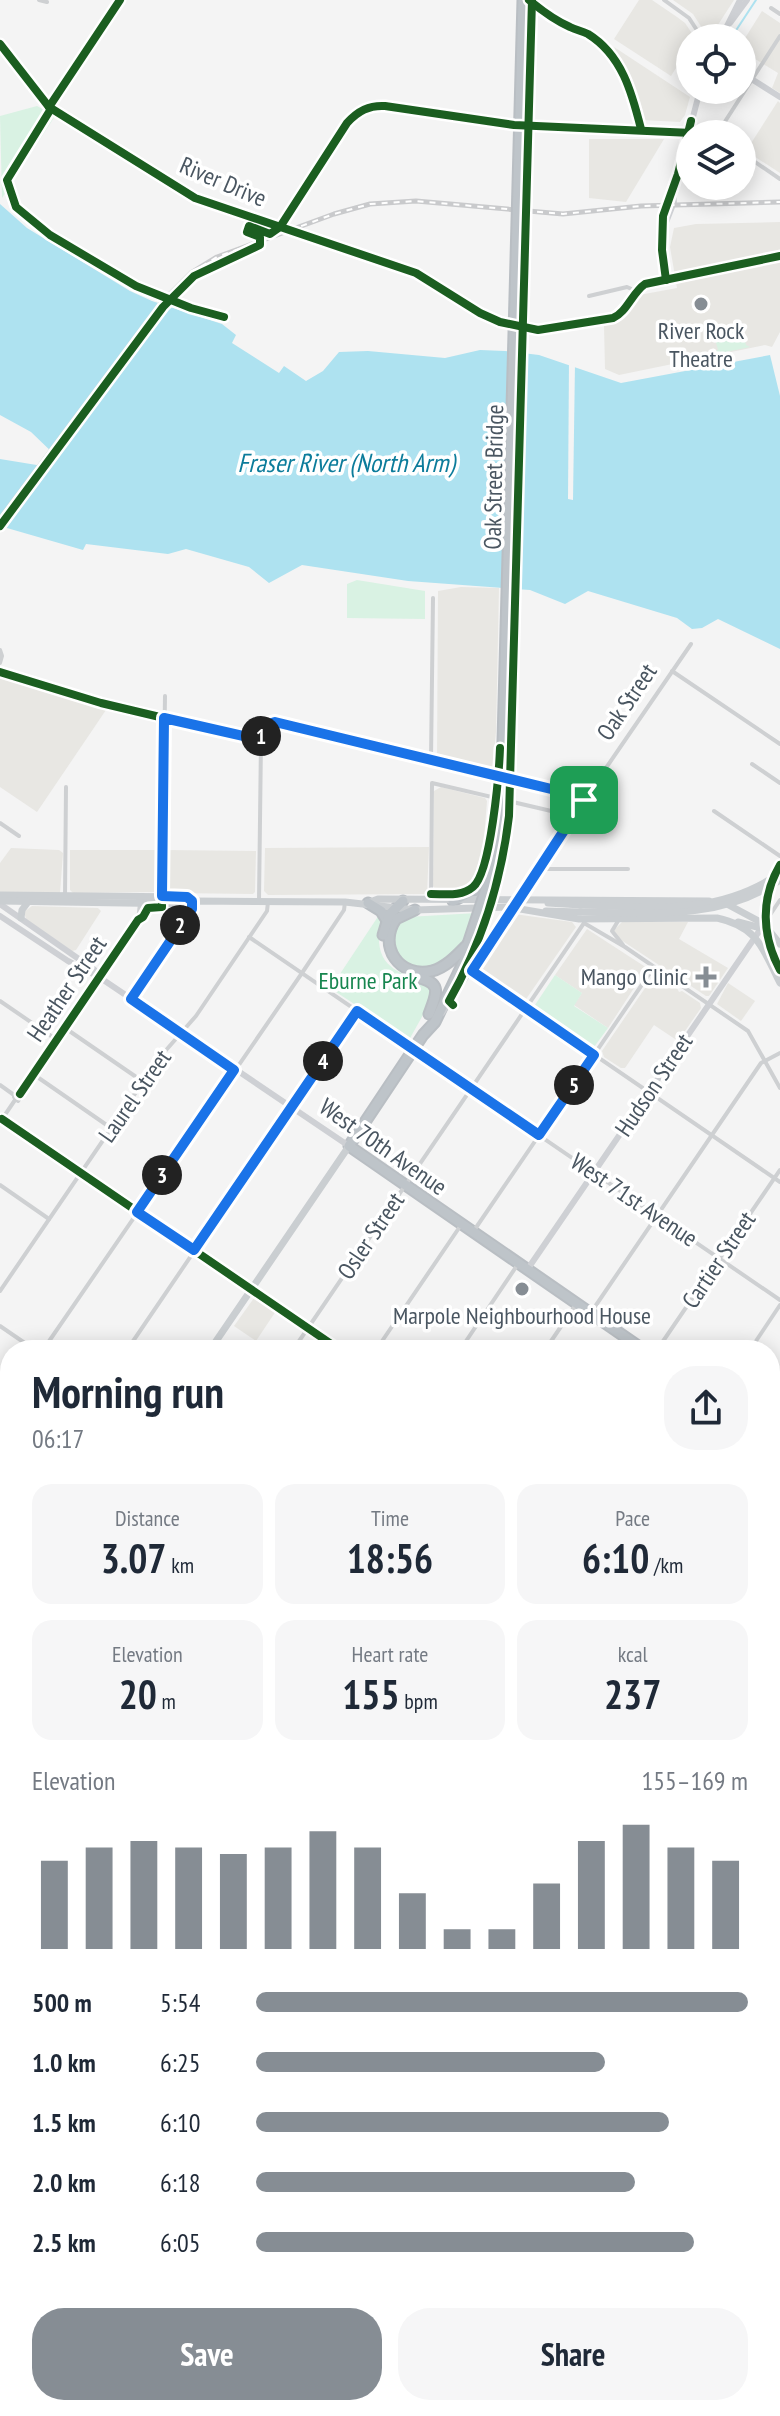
<!DOCTYPE html>
<meta charset="utf-8">
<style>
body{margin:0;font-family:"PT Sans Narrow",sans-serif;background:#f6f6f7;color:#1f2937;height:100vh;display:flex;flex-direction:column;font-size:30px;white-space:nowrap}
*{box-sizing:border-box;margin:0}
p{font-size:26px;color:#747a83}
.icon{flex:none;width:44px;height:44px;fill:none;stroke:currentColor;stroke-width:2;stroke-linecap:round;stroke-linejoin:round}
.map{position:relative;flex:1;overflow:hidden}
.side{position:absolute;left:0px;top:1340px;width:780px;height:1076px;display:flex;flex-direction:column;background:#fff;border-radius:32px 32px 0 0;box-shadow:0 4px 20px #0003}
.side>*{flex:none}
.tools{position:absolute;left:676px;top:24px;display:grid;gap:16px}
.tools a{display:grid;place-items:center;width:80px;height:80px;border-radius:50%;background:#fff;box-shadow:0 4px 20px #0003;font-size:40px}
.pin{position:absolute;display:grid;place-items:center;width:68px;height:68px;color:#fff;margin:-34px;border-radius:16px;box-shadow:0 4px 12px #0006}
.km{position:absolute;width:40px;height:40px;margin:-20px;border-radius:50%;background:#222;color:#fff;font-size:22px;line-height:40px;text-align:center}
.round{display:grid;place-items:center;flex:none;width:84px;height:84px;border-radius:32px;background:#f6f6f7}
.headline{display:flex;align-items:center;justify-content:space-between;height:136px;padding:0 32px}
h1{font-size:44px;font-weight:700;line-height:60px}
.metrics{display:grid;grid-template-columns:repeat(3,1fr);gap:12px;height:136px;padding:8px 32px}
.metrics div{display:grid;align-content:center;border-radius:20px;background:#f6f6f7;text-align:center}
.metrics b{font-size:40px;font-weight:700}
.metrics small{font-size:22px;font-weight:400}
.metrics p{font-size:22px}
.chart{height:224px;padding:16px 32px}
.chart p{display:flex;justify-content:space-between}
.chart svg{width:100%;height:144px;margin-top:8px;stroke:#868d94;stroke-width:6}
.cta{display:flex;gap:16px;margin-top:auto;padding:16px 32px}
.cta a{flex:1;height:92px;border-radius:32px;background:#868d94;color:#fff;font-size:32px;font-weight:700;line-height:92px;text-align:center}
.cta a+a{background:#f6f6f7;color:#1f2937}
ul{padding:0 32px;list-style:none;font-size:26px}
li{display:grid;grid-template-columns:128px 96px 1fr;align-items:center;height:60px}
li i{height:20px;border-radius:10px;background:#868d94}
.map>svg:first-child{display:block}
</style>
<div class="map">
<svg width="780" height="2416" viewBox="0 0 780 2416">
<rect width="100%" height="100%" fill="#f4f4f4"/>
<g fill="#e8e7e3">
<path d="M639,0H652L677,17L685,23L695,38H690V46L671,76L614,39Z"/>
<path d="M673,0H734L712,34L704,31L693,14Z"/>
<path d="M762,11L780,23V93L772,88L778,73L742,51V43Z"/>
<path d="M614,47L690,97L685,115L680,122L642,120L631,82Z"/>
<path d="M778,101L780,103V173L746,151Z"/>
<path d="M589,139H664L626,202L589,198Z"/>
<path d="M780,222V332L772,347L765,345L619,375L605,369L604,326L613,323L639,295L677,288L670,247L674,228L696,224Z"/>
<path d="M461,587L499,588L496,732L492,773L437,758L438,591Z"/>
<path d="M0,676L108,707L37,812L0,787Z"/>
<path d="M441,787L485,798L487,801L481,877L477,885L459,895H438L433,886L434,791Z"/>
<path d="M429,847L427,894L268,895L264,891L265,848Z"/>
<path d="M11,848L59,850L63,853L60,893L0,892V863Z"/>
<path d="M70,850H161L158,890L155,892L73,893L70,890Z"/>
<path d="M165,850L256,851L255,892L253,894L171,893L166,884Z"/>
<path d="M32,906L98,908L101,911L76,950L72,951L26,919L24,912Z"/>
<path d="M514,914L572,922L576,927L524,1002L477,969Z"/>
<path d="M622,922H688L679,939L728,968L709,996H706L618,938L614,930Z"/>
<path d="M587,929L647,968L608,1028L574,1005L582,993L555,975Z"/>
<path d="M654,975L659,976L677,988L679,992L682,991L700,1003L701,1008L678,1041L654,1025L625,1068H621L604,1057L602,1051Z"/>
<path d="M728,983L755,1001L741,1021L717,1004Z"/>
<path d="M254,1298L276,1311L256,1341L234,1326Z"/>
<path d="M780,1442V1508L770,1523V1452Z"/>
</g>
<g fill="#d9f2e3">
<path d="M37,106L55,116L2,198L0,116Z"/>
<path d="M741,323L746,345L750,347L711,355L710,352L718,350L715,339L721,337L719,329Z"/>
<path d="M357,580L425,591V619L347,618V584Z"/>
<path d="M381,912C386,923 379,933 379,942C381,972 409,975 430,984L433,997L409,1040L333,990L332,986Z"/>
<path d="M477,913C463,948 454,967 413,969L393,953C393,937 392,927 407,917Z"/>
<path d="M555,975L582,993L574,1006L608,1028L594,1047H589L563,1029L562,1025H557L533,1008Z"/>
<path d="M6,1415L10,1418V1609L0,1619V1424Z"/>
</g>
<path fill="#aee2f0" d="M0,204L27,228L130,291L152,301L222,324L236,335L232,343L279,373L284,366L306,381L323,371L339,352L368,351L445,358L480,350L505,351L539,355L621,383L770,355L780,396V649L718,619L702,628L692,629L677,618L588,591L565,604L530,590L408,581L302,565L269,583L249,567L186,549L168,554L86,544L83,550L0,526V459L49,467L57,457L31,432L0,415Z"/>
<g fill="#f4f4f4">
<path d="M161,300L169,303L52,458L48,452Z"/>
<path d="M509,347L522,349L516,593L503,592Z"/>
<path d="M569,361L575,363L573,500L568,499Z"/>
</g>
<g fill="none" stroke-linecap="round" stroke-linejoin="round">
<path stroke="#aee2f0" stroke-width="2" d="M731,38L756,0"/>
<defs>
<g id="highway">
<path d="M453,901L474,890L483,879"/>
<path d="M368,903L381,911L386,919"/>
<path d="M415,910L396,919C377,946 400,979 432,971C447,967 458,954 468,944"/>
<path d="M483,921L435,1022L423,1035L349,1146L644,1350"/>
<path d="M383,935L389,915L403,901"/>
<path d="M415,977C443,982 437,993 429,1014"/>
<path d="M770,1428L778,1433L770,1445"/>
<path d="M101,2416L108,2406"/>
</g>
</defs>
<use href="#highway" stroke="#b9bec3" stroke-width="13"/>
<g stroke="#ced0d2" stroke-width="4">
<path d="M39,0L47,2"/>
<path d="M664,0L689,18L702,38"/>
<path d="M771,8L780,14"/>
<path d="M49,107L120,0"/>
<path d="M688,131L714,134"/>
<path d="M717,134L780,36"/>
<path d="M742,153L780,179"/>
<path d="M589,296L627,287L636,291"/>
<path d="M0,650L2,656L0,663"/>
<path d="M672,671L780,744"/>
<path d="M431,759L433,598"/>
<path d="M752,764L780,783"/>
<path d="M587,777L596,783"/>
<path d="M584,800L691,644"/>
<path d="M714,811L780,856"/>
<path d="M0,823L19,836"/>
<path d="M539,867L546,869H628"/>
<path d="M65,897L66,787"/>
<path d="M162,898L165,696"/>
<path d="M431,899L432,783L564,814L572,818"/>
<path d="M259,901L261,740"/>
<path d="M618,921L612,931L623,945"/>
<path d="M766,921L780,900"/>
<path d="M584,923L625,947L748,1031L780,1088"/>
<path d="M249,937L780,1300"/>
<path d="M472,971L780,1182"/>
<path d="M131,999L192,909V903"/>
<path d="M0,1001L57,1040"/>
<path d="M65,1028L142,1081"/>
<path d="M33,1074L111,1128"/>
<path d="M0,1085L14,1095"/>
<path d="M17,1093L21,1097L18,1101L14,1097Z"/>
<path d="M20,1094L138,920L140,904"/>
<path d="M2,1119L340,1350"/>
<path d="M0,1122L15,1100"/>
<path d="M0,1185L49,1219"/>
<path d="M473,1232L654,967"/>
<path d="M0,1291L160,1057L196,1016L267,911L268,902"/>
<path d="M592,1311L761,1063L780,1053"/>
<path d="M0,1326L35,1350"/>
<path d="M43,1350L302,973L344,910L345,902"/>
<path d="M127,1350L357,1012"/>
<path d="M293,1350L584,923"/>
<path d="M376,1350L461,1225"/>
<path d="M460,1350L518,1264"/>
<path d="M545,1350L575,1306"/>
<path d="M622,1350L628,1342"/>
<path d="M657,1350L780,1170"/>
<path d="M750,1350L780,1305"/>
<path d="M0,1403L10,1410"/>
<path d="M0,1413L10,1399"/>
<path d="M770,1578L780,1564"/>
<path d="M770,1609L780,1616"/>
<path d="M770,1689L780,1696"/>
<path d="M0,1709L10,1716"/>
<path d="M770,1718L780,1703"/>
<path d="M770,1771L780,1777"/>
<path d="M0,1808L10,1814"/>
<path d="M770,1852L780,1859"/>
<path d="M770,1932L780,1938"/>
<path d="M770,2017L780,2024"/>
<path d="M770,2105L779,2108"/>
<path d="M0,2116L10,2122"/>
<path d="M0,2140L10,2126"/>
<path d="M770,2141L780,2103"/>
<path d="M0,2199L10,2206"/>
<path d="M0,2282L10,2289"/>
<path d="M0,2352L10,2338"/>
<path d="M427,2406L442,2416"/>
<path d="M770,2406L780,2391"/>
<path d="M109,2408L120,2416"/>
<path d="M212,2416L219,2406"/>
<path d="M323,2416L329,2406"/>
<path d="M412,2416L419,2406"/>
<path d="M506,2416L513,2406"/>
<path d="M591,2416L598,2406"/>
<path d="M679,2416L686,2406"/>
<path d="M708,2416L710,2406"/>
</g>
<g stroke="#ced0d4" stroke-width="6">
<path d="M730,23L747,0"/>
<path d="M721,38L740,0"/>
<path d="M0,44L49,107L195,198L416,273L480,313L500,322L538,330L613,318C627,312 632,293 645,284L780,256"/>
<path d="M742,73L780,97"/>
<path d="M665,225L674,202L673,194"/>
<path d="M280,227L347,123C359,109 372,105 390,106L514,125L688,131"/>
<path d="M666,280L662,250L663,216L678,174L700,90"/>
<path d="M0,672L101,703L261,740L265,725L275,722L576,795L584,800L442,1013"/>
<path d="M0,904L96,971L99,977"/>
<path d="M0,916L68,961L99,977L349,1146"/>
<path d="M527,1270L762,927"/>
<path d="M0,1900L10,1907"/>
<path d="M770,2252L780,2204"/>
<path d="M747,2406L762,2416"/>
<path d="M735,2416L737,2406"/>
</g>
<g stroke="#caced1" stroke-width="7">
<path d="M0,895L187,897L192,901"/>
<path d="M0,901L186,904L192,901L345,902L415,910L508,907L579,919L717,918C759,927 763,950 780,983"/>
<path d="M370,902L378,899L709,901"/>
<path d="M548,903L581,905"/>
<path d="M725,903L764,924L780,944"/>
<path d="M546,911L580,912"/>
<path d="M21,918L22,910L28,902"/>
<path d="M738,922L761,928"/>
<path d="M210,1350L349,1146"/>
<path d="M771,1429L780,1415"/>
<path d="M0,1631L10,1622"/>
</g>
<use href="#highway" stroke="#bec4c9" stroke-width="9"/>
<defs>
<path id="rail" d="M0,519L161,303L191,273L217,257L334,214L370,204L416,201L563,214L641,206L780,202"/>
</defs>
<use href="#rail" stroke="#c9cacc" stroke-width="5"/>
<use href="#rail" stroke="#fff" stroke-width="2" stroke-dasharray="6" stroke-linecap="butt"/>
<defs>
<path id="highway-bridge" d="M468,944L494,865L501,815L523,0"/>
</defs>
<use href="#highway-bridge" stroke="#b9bec3" stroke-width="13" stroke-linecap="butt"/>
<g stroke="#caced1" stroke-width="7">
<path d="M769,888C761,916 766,944 780,970"/>
<path d="M581,905C652,907 718,916 780,873"/>
<path d="M580,912C649,913 721,921 780,880"/>
</g>
<use href="#highway-bridge" stroke="#bec4c9" stroke-width="9"/>
<defs>
<g id="cycleway">
<path d="M529,0C541,10 556,21 570,27C576,30 582,31 588,34C622,55 632,93 641,129"/>
<path d="M0,44L49,107L195,198L416,273L480,313L500,322L538,330L613,318C627,312 632,293 645,284L780,256"/>
<path d="M49,107L120,0"/>
<path d="M49,112L7,180L16,207L50,235L136,286L191,308L224,317"/>
<path d="M666,280L662,250L663,216L678,174L691,121"/>
<path d="M0,526L163,307L194,276L260,245V237L247,232L249,226L270,234L280,227L347,123C358,111 369,105 385,106L514,125L714,134"/>
<path d="M0,672L101,703L164,718L162,907L148,908L143,917L138,920L20,1094"/>
<path d="M780,865C760,899 762,936 780,970"/>
<path d="M431,894C446,894 461,897 473,887C491,872 499,774 500,748"/>
<path d="M453,1005L449,1001C482,943 501,883 509,816L532,0"/>
<path d="M2,1119L340,1350"/>
</g>
</defs>
<use href="#cycleway" stroke="#fff" stroke-width="13"/>
<use href="#cycleway" stroke="#1b5e20" stroke-width="8"/>
</g>
<g fill="none" stroke-linecap="round" stroke-linejoin="round">
<defs>
<path id="route" d="M164,718L261,740L265,725L275,722L576,795L584,800L472,971L594,1055L539,1135L357,1011L194,1250L137,1212L234,1070L131,999L192,909V901L187,897L162,896Z"/>
</defs>
<use href="#route" stroke="#fff" stroke-width="16"/>
<use href="#route" stroke="#1a73e8" stroke-width="10"/>
</g>
<g fill="#868d94" stroke="#fff" stroke-width="3">
<circle cx="701" cy="304" r="8"/>
<path d="M702 965h8v8h8v8h-8v8h-8v-8h-8v-8h8z"/>
<circle cx="522" cy="1289" r="8"/>
</g>
<g text-anchor="middle" stroke-width="7" stroke-linejoin="round" paint-order="stroke">
<g font-size="24" fill="#4a5661" stroke="#fff">
<text transform="translate(223 182) rotate(23)" y="8">River Drive</text>
<text transform="translate(494 477) rotate(-89)" y="8">Oak Street Bridge</text>
<text transform="translate(627 702) rotate(-56)" y="8">Oak Street</text>
<text transform="translate(67 989) rotate(-56)" y="8">Heather Street</text>
<text transform="translate(654 1085) rotate(-56)" y="8">Hudson Street</text>
<text transform="translate(135 1096) rotate(-55)" y="8">Laurel Street</text>
<text transform="translate(383 1147) rotate(35)" y="8">West 70th Avenue</text>
<text transform="translate(634 1200) rotate(34)" y="8">West 71st Avenue</text>
<text transform="translate(371 1236) rotate(-56)" y="8">Osler Street</text>
<text transform="translate(719 1260) rotate(-56)" y="8">Cartier Street</text>
</g>
<g font-size="24" fill="#4a5661" stroke="#fff">
<text x="701" y="339">River Rock<tspan x="701" dy="28">Theatre</tspan></text>
<text x="688" y="985" text-anchor="end">Mango Clinic</text>
<text x="522" y="1324">Marpole Neighbourhood House</text>
</g>
<g font-size="24" fill="#17864f" stroke="#fff">
<text x="368" y="989">Eburne Park</text>
</g>
<g font-size="26" font-style="italic" fill="#0c7c9b" stroke="#fff">
<text x="346" y="472">Fraser River (North Arm)</text>
</g>
</g>
</svg>
<div class="tools">
<a><svg class="icon" aria-label="locate" viewBox="0 0 24 24"><circle cx="12" cy="12" r="6"/><path d="M12 2v4M12 18v4M2 12h4M18 12h4"/></svg></a>
<a><svg class="icon" aria-label="layers" viewBox="0 0 24 24"><path d="M12 4l9 5-9 5-9-5zM3 14l9 5 9-5"/></svg></a>
</div>
<div class="pin" style="left:584px;top:800px;background:#1e9e55"><svg class="icon" aria-label="arrive" viewBox="0 0 24 24"><path d="M6 21V4h12l-3 4 3 4H6"/></svg></div>
<b class="km" style="left:261px;top:736px">1</b>
<b class="km" style="left:180px;top:925px">2</b>
<b class="km" style="left:162px;top:1175px">3</b>
<b class="km" style="left:323px;top:1061px">4</b>
<b class="km" style="left:574px;top:1085px">5</b>
<section class="side">
<div class="headline"><div><h1>Morning run</h1><p>06:17</p></div><a class="round"><svg class="icon" aria-label="share" viewBox="0 0 24 24"><path d="M12 15V3M7 8l5-5 5 5M5 13v7h14v-7"/></svg></a></div>
<div class="metrics">
<div><p>Distance</p><b>3.07<small> km</small></b></div>
<div><p>Time</p><b>18:56</b></div>
<div><p>Pace</p><b>6:10<small> /km</small></b></div>
</div>
<div class="metrics">
<div><p>Elevation</p><b>20<small> m</small></b></div>
<div><p>Heart rate</p><b>155<small> bpm</small></b></div>
<div><p>kcal</p><b>237</b></div>
</div>
<div class="chart"><p><span>Elevation</span>155–169 m</p>
<svg viewBox="0 0 160 44" preserveAspectRatio="none"><path d="M5 44V17M15 44V13M25 44V11M35 44V13M45 44V15M55 44V13M65 44V8M75 44V13M85 44V27M95 44V38M105 44V38M115 44V24M125 44V11M135 44V6M145 44V13M155 44V17"/></svg>
</div>
<ul>
<li><b>500 m</b>5:54<i style="width:100%"></i></li>
<li><b>1.0 km</b>6:25<i style="width:71%"></i></li>
<li><b>1.5 km</b>6:10<i style="width:84%"></i></li>
<li><b>2.0 km</b>6:18<i style="width:77%"></i></li>
<li><b>2.5 km</b>6:05<i style="width:89%"></i></li>
</ul>
<div class="cta"><a>Save</a><a>Share</a></div>
</section>
</div>
